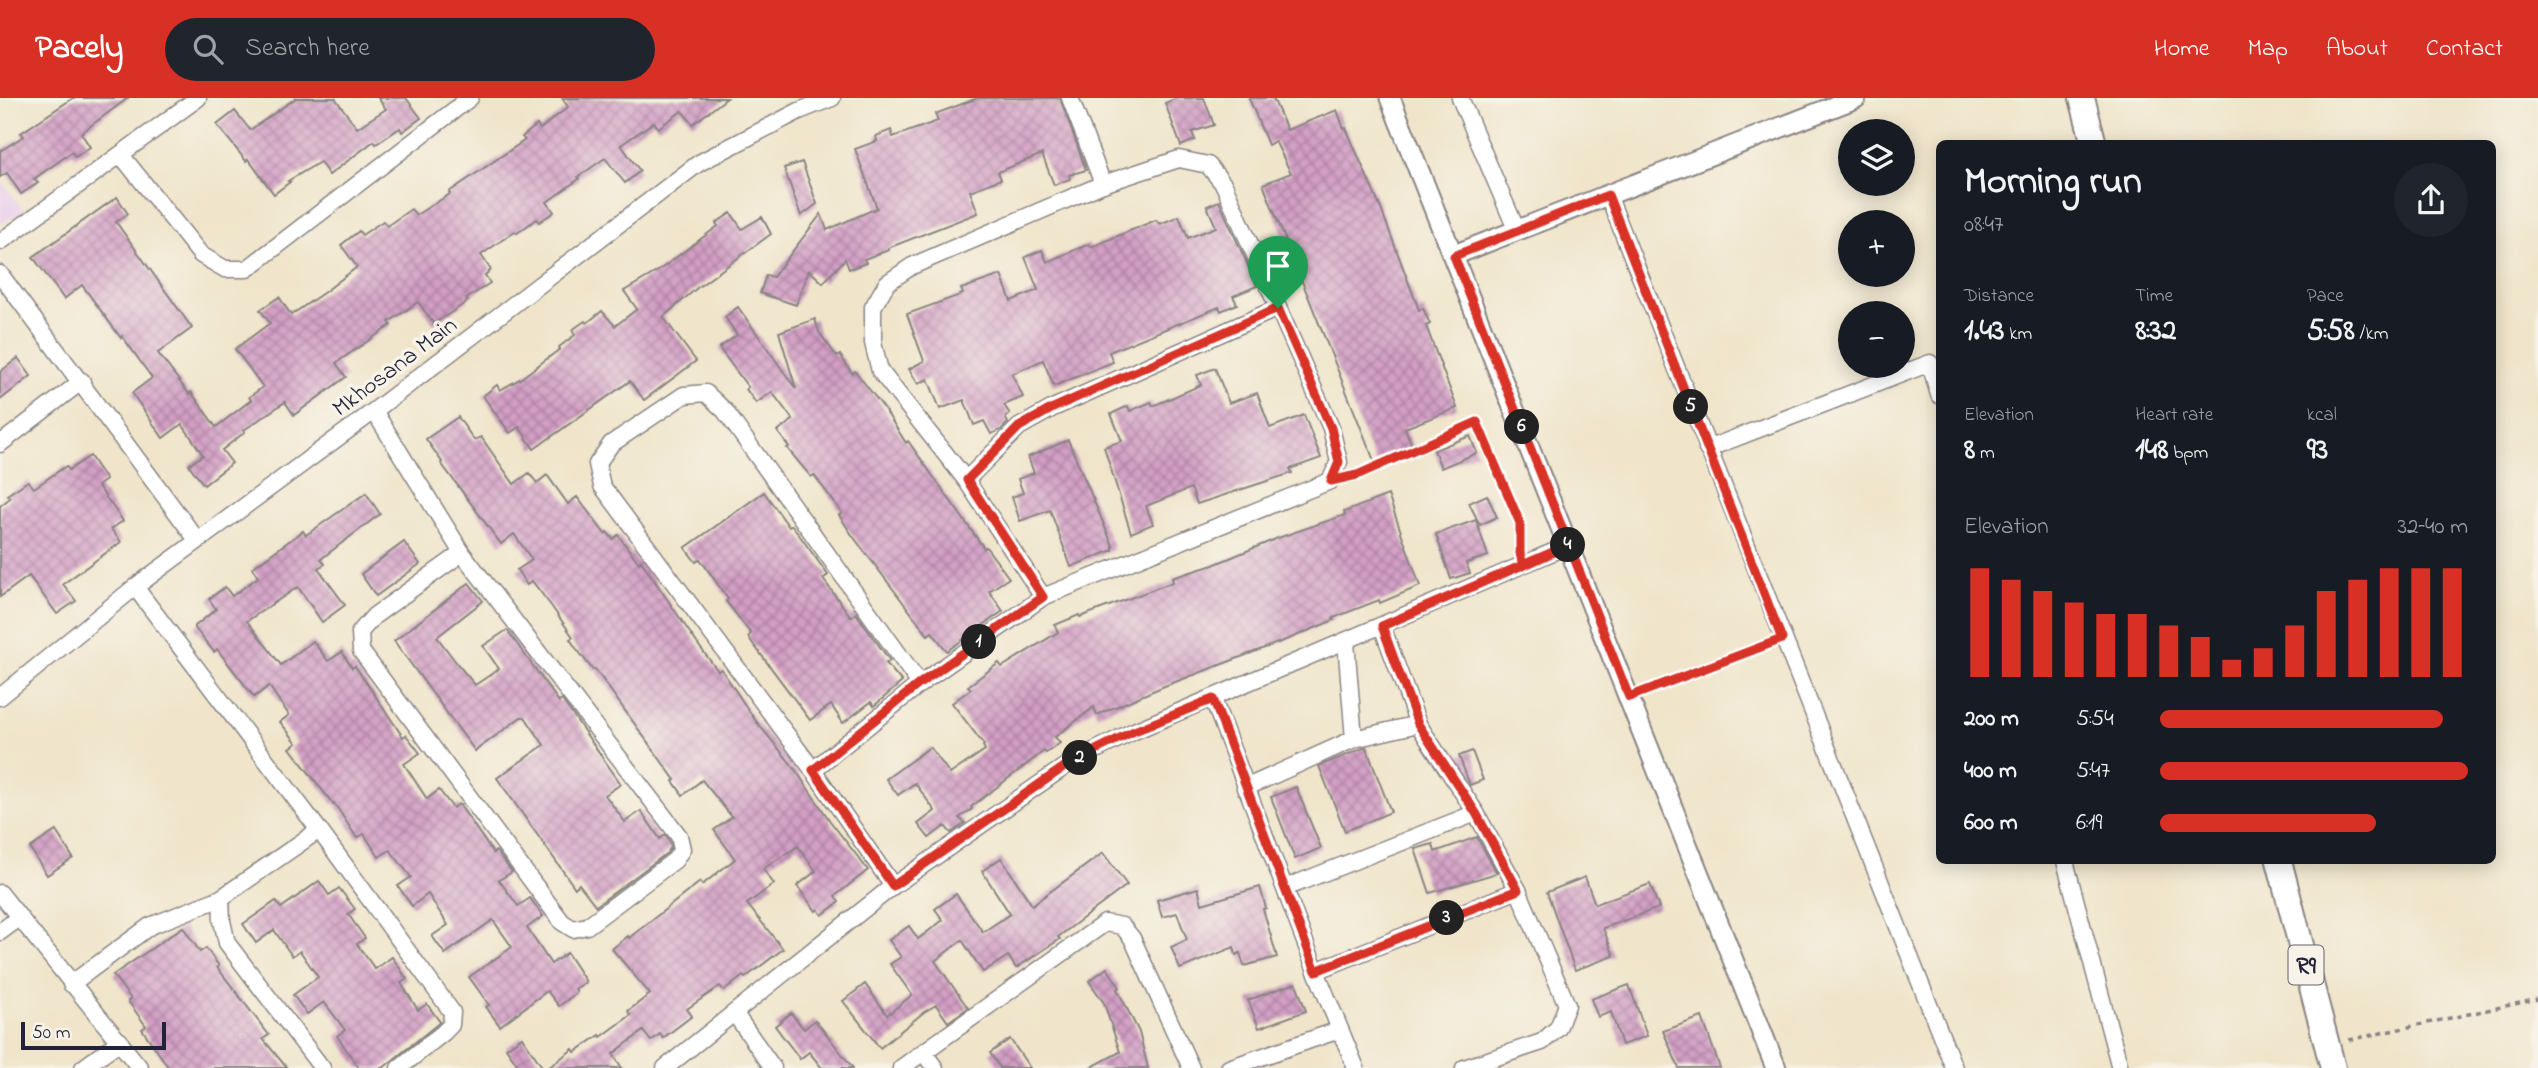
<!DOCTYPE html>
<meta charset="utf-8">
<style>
body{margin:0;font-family:"Indie Flower",sans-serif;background:#20242c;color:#f1f3f6;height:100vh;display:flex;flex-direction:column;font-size:26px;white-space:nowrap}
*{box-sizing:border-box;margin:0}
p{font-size:23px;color:#9ea1a6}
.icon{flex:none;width:38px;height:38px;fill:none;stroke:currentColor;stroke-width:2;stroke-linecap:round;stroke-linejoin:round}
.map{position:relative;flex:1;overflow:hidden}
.panel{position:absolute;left:1936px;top:42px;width:560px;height:724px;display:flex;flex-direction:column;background:#171b24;border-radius:10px;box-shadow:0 4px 18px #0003}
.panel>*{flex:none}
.tools{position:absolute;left:1838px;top:21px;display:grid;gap:14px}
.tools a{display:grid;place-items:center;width:77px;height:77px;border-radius:50%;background:#171b24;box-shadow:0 4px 18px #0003;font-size:35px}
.scale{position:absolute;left:21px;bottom:18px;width:145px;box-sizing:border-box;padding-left:7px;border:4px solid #22223b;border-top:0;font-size:19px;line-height:24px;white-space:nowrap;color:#22223b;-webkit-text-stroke:5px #f7f3e8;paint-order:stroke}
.pin{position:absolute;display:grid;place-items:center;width:60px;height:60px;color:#fff;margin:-72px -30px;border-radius:50% 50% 50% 0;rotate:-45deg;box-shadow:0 0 7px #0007}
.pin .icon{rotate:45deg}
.km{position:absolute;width:35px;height:35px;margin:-18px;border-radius:50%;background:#222;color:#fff;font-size:19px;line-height:35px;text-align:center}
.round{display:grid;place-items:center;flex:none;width:74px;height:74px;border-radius:37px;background:#20242c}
.headline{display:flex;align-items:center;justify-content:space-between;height:119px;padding:0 28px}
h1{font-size:38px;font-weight:700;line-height:52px}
.figures{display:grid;grid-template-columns:repeat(3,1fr);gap:10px;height:119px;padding:7px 28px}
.figures div{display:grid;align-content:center}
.figures b{font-size:30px;font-weight:700}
.figures small{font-size:19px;font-weight:400}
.figures p{font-size:19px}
.chart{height:196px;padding:14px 28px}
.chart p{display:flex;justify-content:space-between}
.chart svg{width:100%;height:126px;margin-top:7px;stroke:#d93025;stroke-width:6}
ul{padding:0 28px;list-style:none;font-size:23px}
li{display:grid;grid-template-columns:112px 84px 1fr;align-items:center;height:52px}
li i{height:18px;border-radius:9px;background:#d93025}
header{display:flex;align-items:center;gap:42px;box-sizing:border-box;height:98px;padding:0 35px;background:#d93025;color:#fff}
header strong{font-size:33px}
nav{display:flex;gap:38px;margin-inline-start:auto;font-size:24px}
.search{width:490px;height:63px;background:#20242c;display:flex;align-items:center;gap:18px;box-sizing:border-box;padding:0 24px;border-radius:38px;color:#9ea1a6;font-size:26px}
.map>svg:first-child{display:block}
</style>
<header>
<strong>Pacely</strong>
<div class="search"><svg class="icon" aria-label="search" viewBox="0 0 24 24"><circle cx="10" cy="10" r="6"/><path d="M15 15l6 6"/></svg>Search here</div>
<nav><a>Home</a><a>Map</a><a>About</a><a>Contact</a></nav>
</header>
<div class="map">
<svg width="2538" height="970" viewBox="0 0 2538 970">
<defs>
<pattern id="building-cross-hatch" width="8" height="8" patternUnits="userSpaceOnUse" patternTransform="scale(1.75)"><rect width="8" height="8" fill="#d39fc5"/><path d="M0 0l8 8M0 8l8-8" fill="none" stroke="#ab81a1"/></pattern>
</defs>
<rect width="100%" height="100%" fill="#f7f3e8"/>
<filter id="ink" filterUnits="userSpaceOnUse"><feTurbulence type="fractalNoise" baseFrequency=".0143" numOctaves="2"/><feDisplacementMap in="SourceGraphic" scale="14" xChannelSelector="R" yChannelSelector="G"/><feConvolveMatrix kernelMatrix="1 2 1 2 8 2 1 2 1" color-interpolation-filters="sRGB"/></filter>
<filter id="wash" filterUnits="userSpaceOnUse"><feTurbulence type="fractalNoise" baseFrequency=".00686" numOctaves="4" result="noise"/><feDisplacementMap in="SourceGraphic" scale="28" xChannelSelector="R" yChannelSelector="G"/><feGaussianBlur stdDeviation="1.57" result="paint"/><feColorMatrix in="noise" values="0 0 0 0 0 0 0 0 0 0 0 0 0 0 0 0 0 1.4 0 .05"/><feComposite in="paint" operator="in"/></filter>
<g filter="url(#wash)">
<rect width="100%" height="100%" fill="#f0e5cb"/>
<path fill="#ead1ec" d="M0,81L24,113L0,126Z"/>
<g id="blocks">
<g fill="url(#building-cross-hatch)">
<path d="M73,0H128L81,35L90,49L75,59L72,54L34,81L38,85L21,96L7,75L0,79V53L24,38L21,35Z"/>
<path d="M296,0H335L357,30L386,11L378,0H406L421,20L402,34L400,30L376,46L374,43L329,77L320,64L288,83L290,84L274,96L248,61L246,63L217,27L235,13L250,32Z"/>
<path d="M562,0H727L693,26L682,13L658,30L654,24L621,47L640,73L625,85L605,60L578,79L579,81L547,104L554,114L539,124L537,121L517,135L515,133L481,157L491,172L485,177L490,185L466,201L468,203L434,226L418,204L389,224L391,227L336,265L346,279L294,317L285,304L244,332L245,334L222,352L232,365L204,387L189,367L203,357L182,326L163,340L132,295L152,280L122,238L121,240L82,187L64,201L33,159L117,99L128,116L116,124L192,230L158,255L189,296L191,294L216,329L251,302L249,299L263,289L235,251L270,225L260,212L279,199L291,217L326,193L357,169L341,147L359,133L362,137L383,123L387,128L411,111L416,117L450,96L449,94L525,42L522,39L537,27L540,31L568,9Z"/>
<path d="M978,0H1060L1086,72L1069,77L1070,81L1054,87L1042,56L998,74L1001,81L970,93L978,115L888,150L889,152L864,161L866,165L849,171L845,161L823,185L809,172L796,207L760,195L766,177L773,179L821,116L827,132L877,110L855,51L877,43L876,38L891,32L893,39L938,23L935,16Z"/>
<path d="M1177,0H1204L1214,27L1192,34L1195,42L1181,48L1165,5Z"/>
<path d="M1249,0H1273L1287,32L1337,12L1344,31L1346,30L1381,111L1419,212L1423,210L1430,226L1426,228L1457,310L1405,330L1413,350L1375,365L1263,86L1291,75L1275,43L1268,47Z"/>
<path d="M802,64L817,106L801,118L784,70Z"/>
<path d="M1219,103L1257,188L1233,198L1237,206L1221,213L1219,209L1109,254L1113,264L1054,288L1043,262L1012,276L1023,299L1004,307L1010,316L1005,319L1008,325L1001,332L991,336L984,323L974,327L964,302L940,311L928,281L918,286L909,271L924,263L907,216L963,196L961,191L1001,177L1011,203L1038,192L1025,159L1042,152L1047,164L1089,146L1091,149L1156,122L1160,126L1179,118L1188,140L1216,129L1207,108Z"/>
<path d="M731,115L742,131L762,119L771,136L697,190L663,219L696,263L644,302L630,283L534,351L519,329L510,335L483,298L497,287L500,292L520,281L560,251L559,249L575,237L572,232L585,223L587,225L602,213L615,228L637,211L624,193L658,173L718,128L716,125Z"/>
<path d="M738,209L796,291L779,234L815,221L819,234L837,259L840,257L852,275L855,273L883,309L906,345L908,343L984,450L986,449L1009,480L989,493L1003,513L947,553L932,534L928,537L852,437L839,417L842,415L814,377L811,379L787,350L789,349L777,333L793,322L772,294L756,305L746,291L748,289L719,250L737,237L725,219Z"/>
<path d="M18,260L31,278L0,302V274Z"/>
<path d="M1215,270L1229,305L1257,295L1270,330L1304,317L1321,360L1290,371L1292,375L1197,406L1191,390L1146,408L1153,426L1131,435L1104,349L1122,343L1111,316L1128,308L1130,313L1151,304L1153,308L1201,287L1197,277Z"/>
<path d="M458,319L474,342L481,339L514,386L529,375L537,385L547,377L568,406L577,399L605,436L607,434L613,441L618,437L639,465L641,463L699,548L718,573L721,571L755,622L792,667L830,723L868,772L835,798L839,804L822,817L818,811L816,813L797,788L816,773L798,748L763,771L774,786L747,806L783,851L745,880L743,878L724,893L720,888L687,911L692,918L663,940L660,936L651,943L643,933L613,956L622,970H548L573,951L575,954L600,937L601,939L631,917L628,913L650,896L612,851L628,838L629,840L700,784L702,787L735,761L714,732L732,719L702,682L683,697L673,683L675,682L595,571L593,572L576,550L570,541L573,539L552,509L532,483L527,487L517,472L532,462L514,436L501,446L441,365L442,364L426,341Z"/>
<path d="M1470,338L1477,355L1441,370L1434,352Z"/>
<path d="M1068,342L1113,448V452L1071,469L1050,412L1020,423L1012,399L1023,395L1018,381L1034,375L1028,359Z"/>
<path d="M90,358L106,382L98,388L123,423L111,431L121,444L63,486L76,503L57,516L29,478L0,499V408L10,400L7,397L28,383L34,390L66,368L69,372Z"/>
<path d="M764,394L789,429L792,427L828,477L823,481L851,519L856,515L890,563L886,565L902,584L874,608L871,604L843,625L831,607L810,622L748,539L751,536L726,503L728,501L700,461L696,464L685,450Z"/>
<path d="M366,395L380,416L321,461L325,466L318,470L345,507L322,524L298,489L247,523L281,567L313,543L328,563L342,554L352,570L355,568L403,639L406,637L420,655L404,666L427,701L439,692L453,710L459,706L493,755L496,753L512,774L499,782L518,808L530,800L543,818L527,830L551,866L567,855L586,884L575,891L577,894L559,908L547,893L500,928L486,909L489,907L469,879L512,849L493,822L445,856L432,838L448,827L428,796L412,808L398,788L411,779L390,752L379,759L364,736L357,740L334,705L333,706L290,650L297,645L280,624L289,617L269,588L254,599L217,551L214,554L194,529L216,511L209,501L225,489L232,498L258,479L252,470L303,433L306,437Z"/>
<path d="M1388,397L1420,488L1380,505L1379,502L1333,520L1334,522L1291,540L1162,589L1097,617L1094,609L1055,639L1060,645L1046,655L1044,653L971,709L972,711L959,720L965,725L951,735L945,728L929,740L918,726L935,713L915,685L898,697L886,681L930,649L950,676L985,652L983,648L984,647L952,605L971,591L968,588L999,565L1002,569L1058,534L1055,527L1079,517L1080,519L1173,484L1172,480L1213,467L1278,440L1345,417L1344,414Z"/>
<path d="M1487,397L1497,419L1480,427L1469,405Z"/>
<path d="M1476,422L1488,458L1466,465L1470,475L1451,481L1436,436Z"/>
<path d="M404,444L420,466L376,498L361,476Z"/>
<path d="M469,485L483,503L437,539L459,568L475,587L499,571L483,548L507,532L559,604L562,602L570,613L621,686L605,697L625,724L641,713L660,741L665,737L669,743L671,749L667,755L596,808L579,786L575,790L497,680L544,647L525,619H521L475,653L394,543Z"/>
<path d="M1366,649L1391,714L1345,733L1319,668Z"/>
<path d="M1472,653L1483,682L1470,687L1459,658Z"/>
<path d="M1296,689L1321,750L1295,761L1271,699Z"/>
<path d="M56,733L73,760L47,777L30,750Z"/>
<path d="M1477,739L1497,775L1430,795L1415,751L1433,746L1435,754Z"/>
<path d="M1103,755L1127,787L1058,839L1060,841L1016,870L1008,858L983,874L962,842L935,863L968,910L948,924L936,907L924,914L880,950L843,903L865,886L887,917L912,897L890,866L901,859L889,842L909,828L918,841L943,822L935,811L956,796L983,834L1010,816L982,773L1001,760L1032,807Z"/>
<path d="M1585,779L1595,806L1650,786L1659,810L1603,830L1614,858L1575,872L1547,794Z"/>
<path d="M319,783L329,797L339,790L355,811L348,816L365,840L357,846L375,871L392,859L407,881L401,885L418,912L427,906L440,924L383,970H359L337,938L345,932L324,904L307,916L293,897L318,879L300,853L292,858L274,832L256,845L243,826L276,803L281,810Z"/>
<path d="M1260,789L1266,810L1263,811L1277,859L1244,868L1240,855L1236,857L1234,849L1180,871L1171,849L1187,842L1177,815L1162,819L1157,802L1198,790L1202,806Z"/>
<path d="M183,829L200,854L206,850L219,868L217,869L269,937L263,941L287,970H169L142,931L146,928L128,903L131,901L113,877Z"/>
<path d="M1107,870L1120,889L1117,891L1139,934L1148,970H1090L1120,954L1104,905L1089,883Z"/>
<path d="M1296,885L1306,913L1259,930L1248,902Z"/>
<path d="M1629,887L1647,938L1622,947L1611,914L1598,919L1591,901Z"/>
<path d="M791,915L804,931L815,922L853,970H822L809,954L800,961L775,928Z"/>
<path d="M1702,919L1720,970H1679L1663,933Z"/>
<path d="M522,939L543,970H520L506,950Z"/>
<path d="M1010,941L1030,970H1000L990,955Z"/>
</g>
</g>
</g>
<g filter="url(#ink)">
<use href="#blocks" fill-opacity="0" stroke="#898483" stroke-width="2"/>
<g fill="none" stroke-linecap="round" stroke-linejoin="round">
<defs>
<g id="minor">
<path d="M1070,0L1103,86"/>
<path d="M1460,0L1517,133"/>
<path d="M121,57L201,157L225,171H247L470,0"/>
<path d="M1608,97L1954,970"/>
<path d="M0,144L198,0"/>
<path d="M0,176L197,442"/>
<path d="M374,313L462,455L679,738L682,751L675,762L587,828L573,831L562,824L361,553L360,534L374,518L462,455"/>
<path d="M0,346L82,283"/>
<path d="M1707,351L1930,265L1939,297"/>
<path d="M966,382L1019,329L1053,310L1278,210"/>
<path d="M135,489L319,732L452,914L451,927L443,935L399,970"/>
<path d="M1382,528L1418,626L1476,715L1518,792L1567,907L1558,930L1542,944L1464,970"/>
<path d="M1346,544L1354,641"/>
<path d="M0,599L135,489L374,313L699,65L799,13L832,0"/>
<path d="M1213,601L1316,873L1356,970"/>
<path d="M813,672L920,586L1043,499L1330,383L1339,364L1331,330L1224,87L1208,67L1179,61L1103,86L912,168L887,185L873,209V245L880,273L966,382L1043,499"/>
<path d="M1245,690L1354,641L1418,626"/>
<path d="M2065,763L2120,970"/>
<path d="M893,788L813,672L602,388L597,366L611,346L684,297L706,295L725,313L920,586"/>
<path d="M1285,790L1476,715"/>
<path d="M0,795L140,970"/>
<path d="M221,800L222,823L227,845L322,970"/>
<path d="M0,834L19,820"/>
<path d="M1316,873L1518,792"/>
<path d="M71,886L150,828L221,800L319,732"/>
<path d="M735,916L773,970"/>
<path d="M923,954L935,970"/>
<path d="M83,970L120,943"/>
<path d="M665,970L893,788L1070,665L1132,634L1569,447"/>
<path d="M901,970L1105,825L1122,828L1132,840L1191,970"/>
<path d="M1229,970L1339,932"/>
</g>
<g id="tertiary">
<path d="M1390,0L1776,970"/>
<path d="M1454,157L1856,0"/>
</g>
<g id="trunk">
<path d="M2082,0L2094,46"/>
<path d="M2279,763L2333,970"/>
</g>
</defs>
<use href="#minor" stroke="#898483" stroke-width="19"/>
<use href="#tertiary" stroke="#898483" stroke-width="23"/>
<use href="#trunk" stroke="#898483" stroke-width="28"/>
<g stroke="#898483" stroke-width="3.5" stroke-dasharray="5 5" stroke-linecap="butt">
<path d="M1350,379L1477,324L1520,425V449"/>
<path d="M1647,592L1767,547"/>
<path d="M2349,942L2538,901"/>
</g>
<use href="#minor" stroke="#fff" stroke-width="16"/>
<use href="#tertiary" stroke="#fff" stroke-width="19"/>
<use href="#trunk" stroke="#fff" stroke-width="24"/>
</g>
</g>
<g fill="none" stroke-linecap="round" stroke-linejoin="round" filter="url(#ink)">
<defs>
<path id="route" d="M1278,210L1053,310L1019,329L967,382L1043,499L919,586L813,672L893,788L1070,665L1132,634L1213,601L1316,873L1518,792L1476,715L1418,626L1382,528L1569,447L1629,599L1782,541L1608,97L1454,158L1569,447L1523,468L1520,455V425L1477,324L1357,377L1331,383L1339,364L1331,330L1278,210"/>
</defs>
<use href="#route" stroke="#fff" stroke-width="14"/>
<use href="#route" stroke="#d93025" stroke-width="9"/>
</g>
<g text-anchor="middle" stroke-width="7" stroke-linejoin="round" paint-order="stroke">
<rect fill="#f7f3e8" stroke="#62616f" stroke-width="2" x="2288.5" y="847.5" width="35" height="39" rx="5"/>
<g font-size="23" font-weight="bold" fill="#22223b">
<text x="2306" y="875">R9</text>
</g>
<g font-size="24" fill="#22223b" stroke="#f7f3e8">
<text transform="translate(394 268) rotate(-37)" y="8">Mkhosana Main</text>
</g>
</g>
</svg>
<div class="tools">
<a><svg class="icon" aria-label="layers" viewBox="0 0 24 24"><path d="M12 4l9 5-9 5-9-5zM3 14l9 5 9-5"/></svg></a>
<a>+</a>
<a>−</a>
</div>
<div class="scale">50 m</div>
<div class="pin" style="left:1278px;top:210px;background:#1e9e55"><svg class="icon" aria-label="arrive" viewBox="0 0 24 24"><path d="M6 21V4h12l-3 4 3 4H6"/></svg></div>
<b class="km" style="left:979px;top:544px">1</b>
<b class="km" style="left:1080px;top:660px">2</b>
<b class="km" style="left:1447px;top:820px">3</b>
<b class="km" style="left:1568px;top:447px">4</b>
<b class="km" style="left:1691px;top:309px">5</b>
<b class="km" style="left:1522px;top:329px">6</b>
<section class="panel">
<div class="headline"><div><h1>Morning run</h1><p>08:47</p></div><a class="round"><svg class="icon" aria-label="share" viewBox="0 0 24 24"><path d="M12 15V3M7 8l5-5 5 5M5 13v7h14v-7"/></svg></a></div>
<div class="figures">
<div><p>Distance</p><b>1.43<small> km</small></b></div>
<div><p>Time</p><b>8:32</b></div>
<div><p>Pace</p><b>5:58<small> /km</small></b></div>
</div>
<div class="figures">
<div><p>Elevation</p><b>8<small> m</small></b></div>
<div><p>Heart rate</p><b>148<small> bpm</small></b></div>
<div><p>kcal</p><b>93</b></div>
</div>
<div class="chart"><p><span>Elevation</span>32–40 m</p>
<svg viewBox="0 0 160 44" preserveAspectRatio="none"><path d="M5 44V6M15 44V10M25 44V14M35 44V18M45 44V22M55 44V22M65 44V26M75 44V30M85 44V38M95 44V34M105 44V26M115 44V14M125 44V10M135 44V6M145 44V6M155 44V6"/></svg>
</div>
<ul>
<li><b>200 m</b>5:54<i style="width:92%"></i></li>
<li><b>400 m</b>5:47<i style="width:100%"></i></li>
<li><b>600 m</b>6:19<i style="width:70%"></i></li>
</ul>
</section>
</div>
